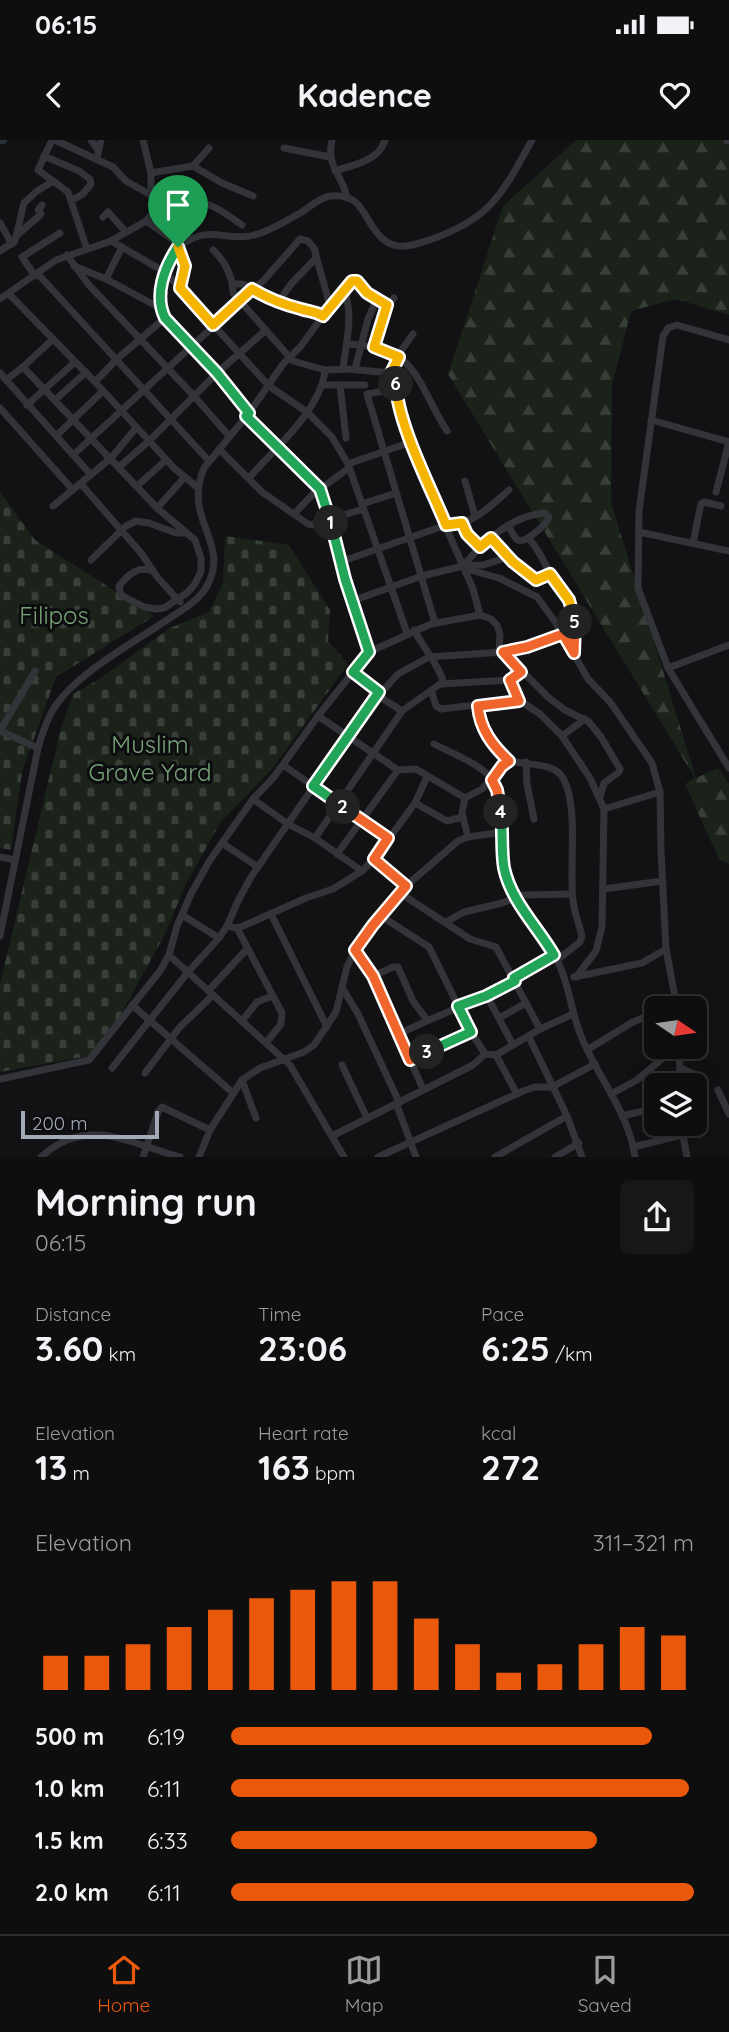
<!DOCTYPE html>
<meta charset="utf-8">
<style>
body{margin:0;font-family:Quicksand,sans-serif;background:#171718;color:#f1f3f6;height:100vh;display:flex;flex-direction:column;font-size:26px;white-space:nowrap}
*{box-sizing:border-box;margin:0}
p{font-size:23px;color:#9b9c9e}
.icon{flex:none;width:38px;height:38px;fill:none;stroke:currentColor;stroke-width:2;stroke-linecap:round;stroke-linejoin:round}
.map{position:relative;height:1017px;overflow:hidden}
.drawer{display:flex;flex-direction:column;background:#0e0e0f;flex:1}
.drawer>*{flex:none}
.needle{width:46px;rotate:103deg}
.buttons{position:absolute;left:644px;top:856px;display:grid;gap:14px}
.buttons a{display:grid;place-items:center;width:63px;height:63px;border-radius:10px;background:#0e0e0f;box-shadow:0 7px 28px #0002,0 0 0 2px #2e2e2f;font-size:35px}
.scale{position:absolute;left:21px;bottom:18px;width:138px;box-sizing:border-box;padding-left:7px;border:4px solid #a2a9b6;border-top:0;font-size:19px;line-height:24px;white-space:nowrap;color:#a2a9b6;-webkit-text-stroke:5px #0d0d0f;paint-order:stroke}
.pin{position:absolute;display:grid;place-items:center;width:60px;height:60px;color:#fff;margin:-72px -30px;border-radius:50% 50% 50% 0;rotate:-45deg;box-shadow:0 0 7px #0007}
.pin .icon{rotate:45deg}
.km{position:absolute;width:35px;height:35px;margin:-18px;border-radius:50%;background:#222;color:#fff;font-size:19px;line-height:35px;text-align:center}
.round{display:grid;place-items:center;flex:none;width:74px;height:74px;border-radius:10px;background:#171718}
.headline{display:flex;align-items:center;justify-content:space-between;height:119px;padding:0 35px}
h1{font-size:38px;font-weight:700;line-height:52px}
.stats{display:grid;grid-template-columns:repeat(3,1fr);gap:10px;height:119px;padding:7px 35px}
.stats div{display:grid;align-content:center}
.stats b{font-size:35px;font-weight:700}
.stats small{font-size:19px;font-weight:400}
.stats p{font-size:19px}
.chart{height:196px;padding:14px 35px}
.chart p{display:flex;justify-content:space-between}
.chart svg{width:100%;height:126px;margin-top:7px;stroke:#ea580c;stroke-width:6}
ul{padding:0 35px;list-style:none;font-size:23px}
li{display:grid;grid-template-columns:112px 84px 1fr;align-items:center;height:52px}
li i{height:18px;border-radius:9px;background:#ea580c}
.status{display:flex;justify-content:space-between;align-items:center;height:49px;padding:0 35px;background:#0e0e0f;direction:ltr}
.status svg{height:19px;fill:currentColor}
header{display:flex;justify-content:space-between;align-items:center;height:91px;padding:0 35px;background:#0e0e0f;font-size:32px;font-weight:700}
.tabs{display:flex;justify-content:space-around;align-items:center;height:98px;border-top:2px solid #2e2e2f;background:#0e0e0f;font-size:19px;color:#9b9c9e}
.tabs a{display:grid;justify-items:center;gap:4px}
.tabs .current{color:#ea580c}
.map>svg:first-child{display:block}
</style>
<div class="status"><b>06:15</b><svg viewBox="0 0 49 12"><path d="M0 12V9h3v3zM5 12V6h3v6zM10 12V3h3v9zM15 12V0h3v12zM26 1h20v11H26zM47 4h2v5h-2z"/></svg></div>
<header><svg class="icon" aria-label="back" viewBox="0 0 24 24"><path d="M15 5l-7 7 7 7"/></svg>Kadence<svg class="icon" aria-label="heart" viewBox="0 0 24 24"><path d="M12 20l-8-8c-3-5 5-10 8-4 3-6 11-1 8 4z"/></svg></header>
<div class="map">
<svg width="729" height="1017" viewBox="0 0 729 1017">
<defs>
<pattern id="forest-firs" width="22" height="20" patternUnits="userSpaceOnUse" patternTransform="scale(1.75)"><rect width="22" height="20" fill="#1a221a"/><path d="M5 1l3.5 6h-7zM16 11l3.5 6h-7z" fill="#383f39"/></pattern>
<pattern id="cemetery-stones" width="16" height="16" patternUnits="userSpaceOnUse" patternTransform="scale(1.75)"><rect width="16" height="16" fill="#1a221a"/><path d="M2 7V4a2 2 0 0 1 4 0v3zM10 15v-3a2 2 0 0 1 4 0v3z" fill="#383f39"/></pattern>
</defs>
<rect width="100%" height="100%" fill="#121214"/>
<path fill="url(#forest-firs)" d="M576,0H723L729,4V175L676,159L631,171L612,246L611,362L696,638L718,628L729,644V724L719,719L685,644L695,638L448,234L503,66Z"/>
<g fill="url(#cemetery-stones)">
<path d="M0,352L35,400L154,476L56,537L22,632L11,710L0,708Z"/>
<path d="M225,396L289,405L330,470L328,501L348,524L273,628L220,683L186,744L164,796L99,914L0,932V844L61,588L73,554L98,540L170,488L209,472L223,443Z"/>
</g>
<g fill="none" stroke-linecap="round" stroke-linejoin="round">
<path stroke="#273238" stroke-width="8" d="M0,0H3"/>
<g stroke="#333439" stroke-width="7">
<path d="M52,0L38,30L68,52L87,109"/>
<path d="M55,0L113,27L126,41L151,55L169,73L190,100"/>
<path d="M91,0L98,10"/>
<path d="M143,0L151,33V55"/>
<path d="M332,0C326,28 342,33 347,58"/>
<path d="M727,1V0"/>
<path d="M284,8L330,17"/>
<path d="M44,16L79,31L90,39L91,44L83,54L72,60"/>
<path d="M97,18L101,0"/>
<path d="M193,26L222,43L253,56"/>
<path d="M335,31C353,25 379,21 385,0"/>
<path d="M151,33L193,26L209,8"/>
<path d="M169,73C200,53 215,66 242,85"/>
<path d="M103,77L108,72L126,92"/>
<path d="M146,81L180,105"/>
<path d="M0,83L12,104"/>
<path d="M17,95L38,77L41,74L38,70L42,65"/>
<path d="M111,101L165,132L269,246L307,272L332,297L348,324L407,493"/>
<path d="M178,108L185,126L180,148"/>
<path d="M213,110C225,121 233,137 233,153L293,221L325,230L348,229L391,233"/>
<path d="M0,111L15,101L24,63L37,51L52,42"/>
<path d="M67,115L88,144L194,256L229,296"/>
<path d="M74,126L106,139L160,168"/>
<path d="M38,134L208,320"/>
<path d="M35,136L22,117L60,93"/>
<path d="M106,139L122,107"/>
<path d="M233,144H243L261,155L304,171H313L323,176"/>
<path d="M9,154L95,242L174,328L197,347"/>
<path d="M0,159L56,120L111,101L146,81L160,65"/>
<path d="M279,161L291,144L316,118"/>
<path d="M729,200L677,185L668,188L663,196L639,371L638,448L668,528L729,628"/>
<path d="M347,204C419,207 415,241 447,291"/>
<path d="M374,207L387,165L394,158"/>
<path d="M23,227L157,368L195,400L201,418V431L195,444L187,453L164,468L156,469L144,467L121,455L119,446C128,435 138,425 153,431"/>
<path d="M343,229C346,202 354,176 344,150"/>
<path d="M355,229L368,179L377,159"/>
<path d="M0,233L91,335"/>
<path d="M391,233C398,240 400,267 404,279C422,337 449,393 473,449L480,475"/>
<path d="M391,233L400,212L413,194"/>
<path d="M6,240L23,227L53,199"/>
<path d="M95,242L117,219L165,178"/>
<path d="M324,245H365"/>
<path d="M340,245L346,298"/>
<path d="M396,249L367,254L435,483"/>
<path d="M55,260L86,232"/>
<path d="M27,265L75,222"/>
<path d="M0,268L73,350"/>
<path d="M249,273C238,259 227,245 215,232C201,215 165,188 160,167C157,154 162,138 167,126C173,112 181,102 196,97C215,90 235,101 254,95C271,91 287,80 302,72C311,66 319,58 330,56C366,52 363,84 384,100C398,111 414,105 429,100C491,79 502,54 532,0"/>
<path d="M246,276L320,349L356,477L369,512"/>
<path d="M651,280L729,302"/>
<path d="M57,295L103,251"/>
<path d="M219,309L262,352L308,384L314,385L363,369"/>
<path d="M73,315L264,140L300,99L308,101L314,108L330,166"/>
<path d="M348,324L411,302"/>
<path d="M119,327L149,301L217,233L266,190"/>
<path d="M249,338C275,308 321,270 325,230"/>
<path d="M465,341L475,376"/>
<path d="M81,344L141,413L158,438L180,462"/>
<path d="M137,346L166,320"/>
<path d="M716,352L729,302"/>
<path d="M362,364L396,353"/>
<path d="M53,366L111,318L136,288"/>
<path d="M157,368L184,338"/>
<path d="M294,374L312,355L349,328"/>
<path d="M462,383L466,394L480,407"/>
<path d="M639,392L729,411"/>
<path d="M528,398C540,410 543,421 551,435C569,465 581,473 574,512"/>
<path d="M491,399C498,406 530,442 540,440C544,439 547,436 550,434"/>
<path d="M693,403L701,364L704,362L721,366"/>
<path d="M91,420L126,386L136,381L149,383L176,393H187"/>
<path d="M340,422L446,385C470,387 492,365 509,350"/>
<path d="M463,426L470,430L499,438L537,457L556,483L588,539L610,562L652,623L660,652L661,711L666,809L677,868"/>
<path d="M463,426C483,402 512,375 545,373L549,377C547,384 525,404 518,400C514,398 510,389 508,385"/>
<path d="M352,461L422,436L463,426L483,425L509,417"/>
<path d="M414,490C423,507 440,527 444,544"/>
<path d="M503,512L549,558L565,570L589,582L601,597L620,629L619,632L604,643L600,657"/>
<path d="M668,528L729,505"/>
<path d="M353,532L379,552"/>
<path d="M510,540L519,560L540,574L562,596L590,638L604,669L602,787L596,811L576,837"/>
<path d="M431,550L436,566L441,569L519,560"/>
<path d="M377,555L402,571"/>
<path d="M478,566C480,583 490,612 508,620C523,626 553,621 563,638C579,666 569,727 573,760C574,772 579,784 582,796L580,802L557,820"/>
<path d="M318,576L398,630L416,629L465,658"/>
<path d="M0,591L35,531"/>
<path d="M0,591L38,608"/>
<path d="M562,596L585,579"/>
<path d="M434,604C453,614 479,623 493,640C509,659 499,714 507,739C516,768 540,790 555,816C569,841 570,869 581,896C597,936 629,973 635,1017"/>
<path d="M526,622L527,644L534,679"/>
<path d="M283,625L388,698"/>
<path d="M465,658L482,649L509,621"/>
<path d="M465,658L462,673L468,697"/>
<path d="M253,659L288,684L315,698L362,731"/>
<path d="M415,663L447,681L463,677"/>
<path d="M604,669L660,652"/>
<path d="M315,698L402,571L440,544L510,540L521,532"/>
<path d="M222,703L258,727"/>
<path d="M337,714L398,630"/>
<path d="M0,717L15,720"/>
<path d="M374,719L406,746"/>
<path d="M604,749L662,741"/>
<path d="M400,753L470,799L496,807L540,889"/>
<path d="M271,774L327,887"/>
<path d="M182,775L219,798"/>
<path d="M381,776L429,807L471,892L485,914"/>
<path d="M446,782L464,772L502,763L523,755L572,754"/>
<path d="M227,786L237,788L243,786L306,758L333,749L362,731L374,719L415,663L427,637"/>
<path d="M237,788L282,873L281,884L266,903"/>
<path d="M0,796L38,608C42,594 46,581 54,568C77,533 131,504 167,480C180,471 199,461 207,446C231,402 182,380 204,328L249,273L283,224L301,206L330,166L354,140L359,143L367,153L387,165"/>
<path d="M355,810L373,836L423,949"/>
<path d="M169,815L290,925L344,1017"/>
<path d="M373,836L393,827H398L413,861L427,880"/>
<path d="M574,837L642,823L666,809"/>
<path d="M514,838L554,815"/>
<path d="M343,849L358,874L399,962"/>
<path d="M209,850L247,809"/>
<path d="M487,856L513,905"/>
<path d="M132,865L232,952"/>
<path d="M664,868L675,863"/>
<path d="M499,878L526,863"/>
<path d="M242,881L257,862L272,856"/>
<path d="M399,894C437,875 478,861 515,841"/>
<path d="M529,897L567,976L582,1017"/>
<path d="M678,906L680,928L678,945"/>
<path d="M587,910L631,883L656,872"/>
<path d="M496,915L517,954"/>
<path d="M410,920L471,892"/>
<path d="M342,925L367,978"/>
<path d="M112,928L188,832L219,798L227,786L238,761L251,737L370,565L398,534L429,517L503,512L526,507L563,494"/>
<path d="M680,928L703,938"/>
<path d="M145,933L179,888L213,855"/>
<path d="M0,939L89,920L160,831L169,815L177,786L191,754L210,720L253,659L274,637L318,576L369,512L431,484L480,475L491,479L497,485L500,494L499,512"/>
<path d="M242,940L256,978"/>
<path d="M718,950L729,974"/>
<path d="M611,954L637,940L677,906"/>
<path d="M396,963L416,1017"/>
<path d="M622,976L656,968"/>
<path d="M681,984L687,1017"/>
<path d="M332,996L473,925L485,914L496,915L540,889L573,874"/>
<path d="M633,1007L682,995"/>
<path d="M41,1017C88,975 128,1003 180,1017"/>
<path d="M143,1017L158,972L162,967L210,990"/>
<path d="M199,1017L210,990L242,940L260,928L304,912L314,905L336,872L347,827L355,810L373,785L406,746L458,701L468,697L503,692"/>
<path d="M378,1017L523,951L535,947H552L595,924"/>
<path d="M495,1017L567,976"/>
<path d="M555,1017L579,1003"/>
</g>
</g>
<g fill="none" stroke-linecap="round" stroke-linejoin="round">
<defs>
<path id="split-1" d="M178,107C164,128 154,155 165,178L217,233L249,273L246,276L320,349L331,383"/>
<path id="split-2" d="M331,383L345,439L369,512L353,532L379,552L313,646L343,667"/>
<path id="split-3" d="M343,667L388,698L374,719L406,746L373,785L355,810L373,836L410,920L427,912"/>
<path id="split-4" d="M427,912L471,892L458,866L486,856L515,841L514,838L554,815C537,786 511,761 504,728C501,710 503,690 501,672"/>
<path id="split-5" d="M501,672L497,650L492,640L502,626L509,621C492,605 480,589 478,566L519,561L510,540L521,532L503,512L527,507L563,494L574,513L575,482"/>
<path id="split-6" d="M396,244C397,283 431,348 446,385L462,383L467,394L480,407L491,398L513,422L536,440L550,434L569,460L575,482"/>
<path id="split-7" d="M178,107L185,126L180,148L213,185L252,149C267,158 285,165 301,169C310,172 314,171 323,176L352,141H357L367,153L387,165L374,207L399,217L391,233L394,236L396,244"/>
</defs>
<use href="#split-1" stroke="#fff" stroke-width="14"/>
<use href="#split-2" stroke="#fff" stroke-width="14"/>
<use href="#split-3" stroke="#fff" stroke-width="14"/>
<use href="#split-4" stroke="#fff" stroke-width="14"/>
<use href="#split-5" stroke="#fff" stroke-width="14"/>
<use href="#split-6" stroke="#fff" stroke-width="14"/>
<use href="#split-7" stroke="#fff" stroke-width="14"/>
<use href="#split-1" stroke="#22a559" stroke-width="9"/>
<use href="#split-2" stroke="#22a559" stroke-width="9"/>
<use href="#split-3" stroke="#f0652b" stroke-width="9"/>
<use href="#split-4" stroke="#22a559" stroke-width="9"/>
<use href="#split-5" stroke="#f0652b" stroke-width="9"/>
<use href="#split-6" stroke="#f5b400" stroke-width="9"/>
<use href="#split-7" stroke="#f5b400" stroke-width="9"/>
</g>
<g text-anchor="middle" stroke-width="6" stroke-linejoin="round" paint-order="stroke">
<g font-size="24" fill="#77a377" stroke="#0d0d0f">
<text x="54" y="484">Filipos</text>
<text x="150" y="613">Muslim<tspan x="150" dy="28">Grave Yard</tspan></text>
</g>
</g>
</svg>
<div class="buttons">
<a><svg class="needle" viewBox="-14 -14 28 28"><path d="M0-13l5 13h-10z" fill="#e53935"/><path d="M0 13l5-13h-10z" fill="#9b9c9e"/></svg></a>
<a><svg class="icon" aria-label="layers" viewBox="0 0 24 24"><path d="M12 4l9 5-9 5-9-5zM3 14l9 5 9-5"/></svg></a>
</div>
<div class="scale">200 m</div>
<div class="pin" style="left:178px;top:107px;background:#1e9e55"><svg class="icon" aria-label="arrive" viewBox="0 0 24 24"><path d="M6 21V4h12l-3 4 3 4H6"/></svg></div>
<b class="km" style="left:331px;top:383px">1</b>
<b class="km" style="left:343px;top:667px">2</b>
<b class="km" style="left:427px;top:912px">3</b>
<b class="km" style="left:501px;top:672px">4</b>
<b class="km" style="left:575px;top:482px">5</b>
<b class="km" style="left:396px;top:244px">6</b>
</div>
<section class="drawer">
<div class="headline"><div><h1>Morning run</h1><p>06:15</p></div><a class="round"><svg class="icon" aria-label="share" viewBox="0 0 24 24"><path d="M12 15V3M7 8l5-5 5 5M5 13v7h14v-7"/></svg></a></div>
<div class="stats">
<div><p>Distance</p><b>3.60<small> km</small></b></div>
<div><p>Time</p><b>23:06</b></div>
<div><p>Pace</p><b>6:25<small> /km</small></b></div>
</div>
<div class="stats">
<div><p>Elevation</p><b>13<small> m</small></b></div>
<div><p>Heart rate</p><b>163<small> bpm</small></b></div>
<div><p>kcal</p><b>272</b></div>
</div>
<div class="chart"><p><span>Elevation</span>311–321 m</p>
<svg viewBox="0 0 160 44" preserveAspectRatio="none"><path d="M5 44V32M15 44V32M25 44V28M35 44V22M45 44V16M55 44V12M65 44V9M75 44V6M85 44V6M95 44V19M105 44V28M115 44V38M125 44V35M135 44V28M145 44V22M155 44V25"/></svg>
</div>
<ul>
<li><b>500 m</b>6:19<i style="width:91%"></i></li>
<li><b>1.0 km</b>6:11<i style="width:99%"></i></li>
<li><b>1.5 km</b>6:33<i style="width:79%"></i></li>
<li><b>2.0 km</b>6:11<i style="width:100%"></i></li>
</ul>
</section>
<nav class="tabs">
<a class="current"><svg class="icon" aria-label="home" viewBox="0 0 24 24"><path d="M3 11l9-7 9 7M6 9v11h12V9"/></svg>Home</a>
<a><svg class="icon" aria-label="map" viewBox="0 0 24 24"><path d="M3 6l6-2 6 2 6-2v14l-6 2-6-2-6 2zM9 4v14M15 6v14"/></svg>Map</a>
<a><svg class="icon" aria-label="saved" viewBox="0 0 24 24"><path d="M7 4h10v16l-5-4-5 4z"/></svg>Saved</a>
</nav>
